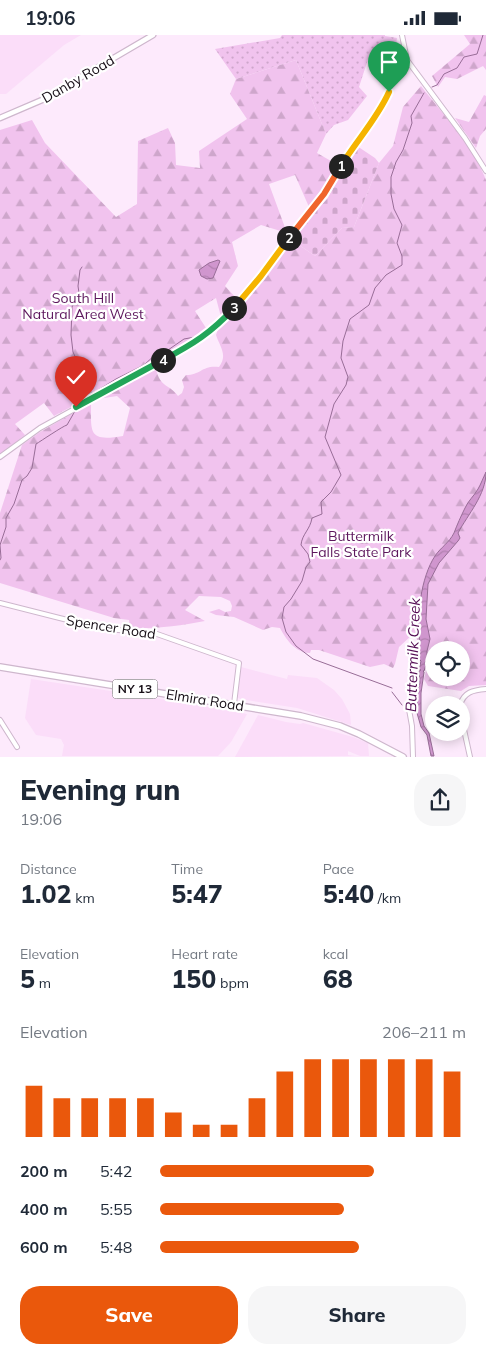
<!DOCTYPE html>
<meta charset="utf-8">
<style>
body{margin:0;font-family:Mulish,sans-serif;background:#f6f6f7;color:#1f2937;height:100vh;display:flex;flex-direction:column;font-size:19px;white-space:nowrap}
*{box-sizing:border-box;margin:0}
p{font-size:16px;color:#747a83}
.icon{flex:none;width:28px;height:28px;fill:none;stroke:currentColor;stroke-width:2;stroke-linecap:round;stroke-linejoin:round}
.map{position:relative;height:722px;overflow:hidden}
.sheet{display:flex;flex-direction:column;background:#fff;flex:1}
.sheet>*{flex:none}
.fabs{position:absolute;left:425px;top:606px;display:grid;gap:10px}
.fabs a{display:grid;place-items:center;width:45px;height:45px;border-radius:50%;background:#fff;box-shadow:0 2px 12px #0003;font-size:25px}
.pin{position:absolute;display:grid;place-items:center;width:42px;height:42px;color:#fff;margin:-51px -21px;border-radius:50% 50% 50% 0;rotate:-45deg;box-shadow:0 0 5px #0007}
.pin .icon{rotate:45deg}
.km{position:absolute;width:25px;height:25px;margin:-12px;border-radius:50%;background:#222;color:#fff;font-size:14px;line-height:25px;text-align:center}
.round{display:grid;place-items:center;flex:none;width:52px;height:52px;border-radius:20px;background:#f6f6f7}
.head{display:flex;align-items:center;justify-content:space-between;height:85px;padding:0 20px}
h1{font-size:28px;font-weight:800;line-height:38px}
.stats{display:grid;grid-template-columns:repeat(3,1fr);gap:8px;height:85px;padding:5px 20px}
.stats div{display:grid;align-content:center}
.stats b{font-size:25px;font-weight:800}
.stats small{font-size:14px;font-weight:400}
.stats p{font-size:14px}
.chart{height:140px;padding:10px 20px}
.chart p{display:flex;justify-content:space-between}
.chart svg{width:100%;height:90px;margin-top:5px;stroke:#ea580c;stroke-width:6}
.action{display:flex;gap:10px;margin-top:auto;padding:10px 20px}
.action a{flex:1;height:58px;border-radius:20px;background:#ea580c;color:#fff;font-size:20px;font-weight:800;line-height:58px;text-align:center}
.action a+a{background:#f6f6f7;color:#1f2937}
ul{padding:0 20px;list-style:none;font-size:16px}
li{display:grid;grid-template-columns:80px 60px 1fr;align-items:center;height:38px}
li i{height:12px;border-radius:6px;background:#ea580c}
.status{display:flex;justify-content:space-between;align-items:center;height:35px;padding:0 25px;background:#fff;direction:ltr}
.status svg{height:14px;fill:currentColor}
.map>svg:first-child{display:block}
</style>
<div class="status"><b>19:06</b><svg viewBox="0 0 49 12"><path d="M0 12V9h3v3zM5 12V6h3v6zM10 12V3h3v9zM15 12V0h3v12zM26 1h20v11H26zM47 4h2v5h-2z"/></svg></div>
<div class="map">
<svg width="486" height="722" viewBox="0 0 486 722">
<defs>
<pattern id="grass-dots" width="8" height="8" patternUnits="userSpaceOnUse" patternTransform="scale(1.25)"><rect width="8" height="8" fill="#f1c3ee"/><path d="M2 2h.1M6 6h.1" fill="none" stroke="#cea6cb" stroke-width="1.8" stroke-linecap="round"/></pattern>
<pattern id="forest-firs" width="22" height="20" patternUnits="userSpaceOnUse" patternTransform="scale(1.25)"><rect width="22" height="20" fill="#f1c3ee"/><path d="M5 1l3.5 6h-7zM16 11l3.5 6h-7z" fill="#cea6cb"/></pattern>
<pattern id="cemetery-stones" width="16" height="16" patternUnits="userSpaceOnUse" patternTransform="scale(1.25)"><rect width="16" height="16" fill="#f1c3ee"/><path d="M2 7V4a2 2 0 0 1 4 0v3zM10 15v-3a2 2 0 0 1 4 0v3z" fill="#cea6cb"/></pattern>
<pattern id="water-waves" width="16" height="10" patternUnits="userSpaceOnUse" patternTransform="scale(1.25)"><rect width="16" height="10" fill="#d096ce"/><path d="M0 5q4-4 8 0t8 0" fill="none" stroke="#b280b0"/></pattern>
</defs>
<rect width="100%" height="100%" fill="#fdeafc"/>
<g fill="#fbddf9">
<path d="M0,0H81L64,10L6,59H0Z"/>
<path d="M241,632L287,644L288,640L317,643L334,655L342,664L350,679L351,690L297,673L240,664L237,662Z"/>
<path d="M31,644L144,661L247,679L231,707L218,721H62L64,710L61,704L36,700L25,683Z"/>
<path d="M258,680L286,687L300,689L303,688L353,702L368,708L369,721H360L348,716V720L355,721L235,722Z"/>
</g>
<path fill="url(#grass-dots)" d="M282,0H385V1L397,3L392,33L370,18L359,52L367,61L348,85L334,90L326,99L296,25L236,44L215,14L280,3Z"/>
<g fill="url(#forest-firs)" fill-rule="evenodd">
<path d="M464,0H486V35L483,31L457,44L445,42L438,52L432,41L470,9Z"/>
<path d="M296,25L326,99L317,118L338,130L326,152L309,172L295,140L269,149L287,198L261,190L232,207L238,231L225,251L238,265L221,282L216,263L195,276L208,296L196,305L54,381L44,368L15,389L25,400L0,420V95L32,85L45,108L116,182L137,169L138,106L168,93L175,108L176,130L200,133L199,116L247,84L230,59L236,44Z"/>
<path d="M421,51C442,78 475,114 486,145V650L469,651L461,656L428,651L424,644L430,621L420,607L412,600L399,612L395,629L393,633L384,629L370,632L319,615H311L310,618C295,617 287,606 280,593L272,592L263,595L234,582L216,580L209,577L219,574L225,577L231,576L232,571L230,566L221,562L199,561L185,575L205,586C179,591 155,594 130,593L129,585L114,583L0,548V478L22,410L40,397L91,368C91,398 88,407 123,401L130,373L117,361L98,364L156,334C160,353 170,349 178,361L182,358L184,352L182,345L186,340C201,340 202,330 219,332C228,320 220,312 216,300L218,294L250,260L292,205L315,221L342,193L354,192L379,128L393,111L403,72ZM434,615H461V642H434Z"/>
<path d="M484,60L486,61V94L480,101L476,113L455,83L469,87Z"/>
</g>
<path fill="url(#cemetery-stones)" d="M357,111L375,123L379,128L354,192L342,193L315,221L292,205L309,183L327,164Z"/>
<g fill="url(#water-waves)" stroke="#986d97">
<path d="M218,225L220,226L213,243L207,244L201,241L199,235L209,228Z"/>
<path d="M486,437C486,460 468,479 458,498L460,503L458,506L439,528L428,549L426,584L430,604L427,616V625L425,627L426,630L424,636H423L424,637L421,658V679L424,691L429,698L434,721H431L427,700L421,692L417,678V657L420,648L419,635H421H419L421,626C416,621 413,617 415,610L420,607C416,582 421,542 435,521C441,512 449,508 454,498C457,490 461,481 465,473C468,466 474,461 478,454C481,449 483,443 486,437Z"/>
</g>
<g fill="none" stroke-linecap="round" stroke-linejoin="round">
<g stroke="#986d97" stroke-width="1">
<path d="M432,52L437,50L444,39L457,33L464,22L477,19L483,0"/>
<path d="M76,368L81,355L78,352V328L73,317L71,300L72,272L79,258L78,251L80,235L82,232"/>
<path d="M77,368L116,344L144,330L156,319L168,315L184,304L195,302"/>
<path d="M0,525L1,523L0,510L6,492V483L14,469L22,445L27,441L32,433L36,409C41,406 63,391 67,390L75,376"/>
<path d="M392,653L313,624L296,611L286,597L282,583L284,572L291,564L302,546L306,532L310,527L308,519L301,510C302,499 310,495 312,483L322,479L321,467L331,457L341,440L325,402L334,369L346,350L348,342L341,323L343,306L350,284L369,270L375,253L386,240L402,230V221L397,208L402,190L394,174L391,159V142L396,127L403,115L412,88L411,81L424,58"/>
<path d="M392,657L402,670"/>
</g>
<defs>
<g id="minor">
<path d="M402,0L407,25L465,103L486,136"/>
<path d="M0,422L40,393L191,310L212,296L244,262L297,191L324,159L352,112L381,73L397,35L407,25"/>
<path d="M0,568L99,593L157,599L239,628L234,669"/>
<path d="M408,669L412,691L413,722"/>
<path d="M460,670C464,657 473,655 486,654"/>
<path d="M461,681L470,722"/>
<path d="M0,685L17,712"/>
</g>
<path id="major" d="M0,83L42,65L153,0"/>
<path id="highway" d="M0,632L301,681L340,691L359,699L403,722"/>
</defs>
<use href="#minor" stroke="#ceb7cd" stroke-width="6"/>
<use href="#major" stroke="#ceb7cd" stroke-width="7"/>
<use href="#highway" stroke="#ceb7cd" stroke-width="8"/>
<use href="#minor" stroke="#fff" stroke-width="4"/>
<use href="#major" stroke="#fff" stroke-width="4.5"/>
<use href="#highway" stroke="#fff" stroke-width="5.5"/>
</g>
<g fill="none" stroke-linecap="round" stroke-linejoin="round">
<defs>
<path id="split-1" d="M341,131C356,106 377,84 389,57"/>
<path id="split-2" d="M289,203L324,159L341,131"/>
<path id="split-3" d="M234,273L261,241L289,203"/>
<path id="split-4" d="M163,325C193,309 211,298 234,273"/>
<path id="split-5" d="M76,372L163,325"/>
</defs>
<use href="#split-1" stroke="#fff" stroke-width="10"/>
<use href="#split-2" stroke="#fff" stroke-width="10"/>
<use href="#split-3" stroke="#fff" stroke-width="10"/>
<use href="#split-4" stroke="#fff" stroke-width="10"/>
<use href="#split-5" stroke="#fff" stroke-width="10"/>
<use href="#split-1" stroke="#f5b400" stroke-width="6"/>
<use href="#split-2" stroke="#f0652b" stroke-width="6"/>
<use href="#split-3" stroke="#f5b400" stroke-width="6"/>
<use href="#split-4" stroke="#22a559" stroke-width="6"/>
<use href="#split-5" stroke="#22a559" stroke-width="6"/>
</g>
<g text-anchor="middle" stroke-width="4.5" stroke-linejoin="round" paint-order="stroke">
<rect fill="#fff" stroke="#5c565c" stroke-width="1" x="112.5" y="644.5" width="45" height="19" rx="4"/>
<g font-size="12" font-weight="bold" fill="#160e16">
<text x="135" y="658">NY 13</text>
</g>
<g font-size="14" fill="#160e16" stroke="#fff">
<text transform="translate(78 44) rotate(-30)" y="5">Danby Road</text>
<text transform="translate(111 592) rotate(9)" y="5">Spencer Road</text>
<text transform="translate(205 665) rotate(9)" y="5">Elmira Road</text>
</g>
<g font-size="14" fill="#5d175d" stroke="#fff">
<text x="83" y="268">South Hill<tspan x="83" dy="16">Natural Area West</tspan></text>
<text x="361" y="506">Buttermilk<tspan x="361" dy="16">Falls State Park</tspan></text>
</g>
<g font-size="15" font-style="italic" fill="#530b53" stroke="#fff">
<text transform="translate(413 620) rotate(-88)" y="5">Buttermilk Creek</text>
</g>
</g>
</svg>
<div class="fabs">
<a><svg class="icon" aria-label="locate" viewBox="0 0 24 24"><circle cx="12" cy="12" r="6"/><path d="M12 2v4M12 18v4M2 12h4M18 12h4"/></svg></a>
<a><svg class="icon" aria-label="layers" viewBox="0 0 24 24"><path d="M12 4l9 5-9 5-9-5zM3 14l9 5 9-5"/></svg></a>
</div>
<div class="pin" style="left:389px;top:57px;background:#1e9e55"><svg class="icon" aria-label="arrive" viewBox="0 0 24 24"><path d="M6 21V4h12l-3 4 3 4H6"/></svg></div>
<div class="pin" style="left:76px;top:372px;background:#d93025"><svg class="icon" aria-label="check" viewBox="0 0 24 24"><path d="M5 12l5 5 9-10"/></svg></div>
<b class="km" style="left:341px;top:131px">1</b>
<b class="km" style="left:289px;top:203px">2</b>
<b class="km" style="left:234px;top:273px">3</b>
<b class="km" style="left:163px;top:325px">4</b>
</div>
<section class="sheet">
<div class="head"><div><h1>Evening run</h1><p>19:06</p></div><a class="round"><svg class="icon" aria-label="share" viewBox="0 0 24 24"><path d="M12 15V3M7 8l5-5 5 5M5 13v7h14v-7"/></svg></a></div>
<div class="stats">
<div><p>Distance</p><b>1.02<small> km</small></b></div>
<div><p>Time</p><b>5:47</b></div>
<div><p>Pace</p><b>5:40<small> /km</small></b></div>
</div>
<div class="stats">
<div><p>Elevation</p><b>5<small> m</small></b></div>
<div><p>Heart rate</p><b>150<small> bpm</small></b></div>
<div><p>kcal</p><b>68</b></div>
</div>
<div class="chart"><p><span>Elevation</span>206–211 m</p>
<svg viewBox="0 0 160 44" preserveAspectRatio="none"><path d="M5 44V19M15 44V25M25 44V25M35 44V25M45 44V25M55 44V32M65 44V38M75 44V38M85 44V25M95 44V12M105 44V6M115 44V6M125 44V6M135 44V6M145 44V6M155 44V12"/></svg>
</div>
<ul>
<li><b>200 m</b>5:42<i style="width:70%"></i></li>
<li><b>400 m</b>5:55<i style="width:60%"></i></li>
<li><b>600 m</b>5:48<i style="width:65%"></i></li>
</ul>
<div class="action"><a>Save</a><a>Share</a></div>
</section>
